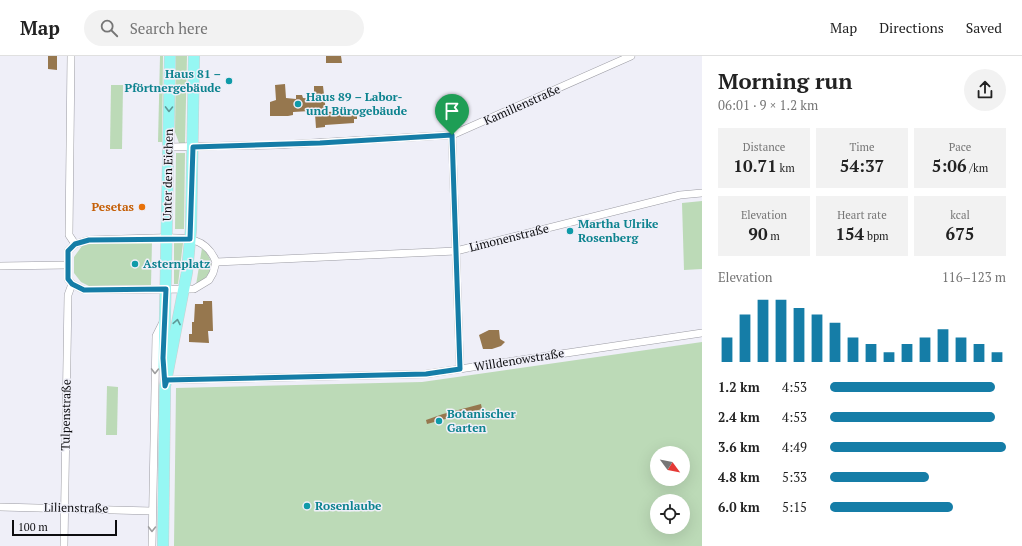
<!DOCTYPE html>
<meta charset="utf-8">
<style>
body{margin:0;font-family:"PT Serif",serif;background:#f2f2f2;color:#222;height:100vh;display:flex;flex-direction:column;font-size:15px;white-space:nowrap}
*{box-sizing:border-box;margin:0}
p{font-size:13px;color:#767676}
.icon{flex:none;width:22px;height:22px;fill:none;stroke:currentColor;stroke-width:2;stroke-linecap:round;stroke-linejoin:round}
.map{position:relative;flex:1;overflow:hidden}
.sheet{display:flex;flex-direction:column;background:#fff;width:320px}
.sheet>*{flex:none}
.needle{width:26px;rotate:122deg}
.buttons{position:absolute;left:650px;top:390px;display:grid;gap:8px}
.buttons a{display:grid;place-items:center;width:40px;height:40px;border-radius:50%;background:#fff;box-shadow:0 4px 16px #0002;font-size:20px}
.scale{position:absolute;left:12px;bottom:10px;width:105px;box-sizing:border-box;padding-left:4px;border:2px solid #0d0d10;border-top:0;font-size:11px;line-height:14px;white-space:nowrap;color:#0d0d10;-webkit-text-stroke:3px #efeff8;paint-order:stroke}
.pin{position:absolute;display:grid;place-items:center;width:34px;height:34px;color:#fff;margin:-41px -17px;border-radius:50% 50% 50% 0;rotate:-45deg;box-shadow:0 0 4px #0007}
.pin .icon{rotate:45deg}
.round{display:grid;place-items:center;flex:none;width:42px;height:42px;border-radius:21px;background:#f2f2f2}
.summary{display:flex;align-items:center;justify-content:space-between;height:68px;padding:0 16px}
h1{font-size:22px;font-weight:800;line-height:30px}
.metrics{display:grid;grid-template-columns:repeat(3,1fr);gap:6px;height:68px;padding:4px 16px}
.metrics div{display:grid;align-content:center;border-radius:0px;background:#f2f2f2;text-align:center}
.metrics b{font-size:17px;font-weight:800}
.metrics small{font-size:11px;font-weight:400}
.metrics p{font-size:11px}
.chart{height:112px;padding:8px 16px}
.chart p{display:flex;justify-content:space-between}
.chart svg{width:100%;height:72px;margin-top:4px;stroke:#157da7;stroke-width:6}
ul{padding:0 16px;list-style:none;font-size:13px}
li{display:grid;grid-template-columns:64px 48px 1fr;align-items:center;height:30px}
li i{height:10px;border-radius:5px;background:#157da7}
header{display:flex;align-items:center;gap:24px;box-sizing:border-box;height:56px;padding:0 20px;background:#fff;border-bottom:1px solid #e0e0e0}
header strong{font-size:19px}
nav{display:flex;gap:22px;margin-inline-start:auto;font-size:14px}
.search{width:280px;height:36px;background:#f2f2f2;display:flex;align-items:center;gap:10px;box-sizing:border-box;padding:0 14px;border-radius:22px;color:#767676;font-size:15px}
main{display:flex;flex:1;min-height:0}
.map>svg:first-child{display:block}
</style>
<header>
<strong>Map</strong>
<div class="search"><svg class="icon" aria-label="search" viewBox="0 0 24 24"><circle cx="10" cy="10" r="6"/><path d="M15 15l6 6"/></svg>Search here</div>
<nav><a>Map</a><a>Directions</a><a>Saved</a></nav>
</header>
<main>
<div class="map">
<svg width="702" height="490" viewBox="0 0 702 490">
<rect width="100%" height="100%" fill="#efeff8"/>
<g fill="#bcdab7" fill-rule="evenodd">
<path d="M160,0H163L162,86H158Z"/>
<path d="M176,0H187L185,87H179L175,76Z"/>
<path d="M111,29H123L122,93H110Z"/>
<path d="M176,97H185L184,173H175Z"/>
<path d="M702,145V213L684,214L682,147Z"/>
<path d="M152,185L151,229L89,230L81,226L74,217V201L82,190L91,187Z"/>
<path d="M174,187H183L178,228H174Z"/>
<path d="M202,192C217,207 213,218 196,229Z"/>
<path d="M702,286V490H174L176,332L422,326ZM657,397H683V423H657ZM657,445H683V471H657Z"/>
<path d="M107,330L118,331L117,379H106Z"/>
</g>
<g fill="#96774e">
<path d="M48,0H57V14L48,13Z"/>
<path d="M326,0H341L342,7H326Z"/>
<path d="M285,28L286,42L296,43V39H302L303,42L314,43V30H323L326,56L357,55V63H354V67L325,69V71L316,72L315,58H310V55L293,56V59L288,60H270V46L276,44L275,29Z"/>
<path d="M203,245H212L213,275H208L209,287L189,286V278H192V266H194L195,248H203Z"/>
<path d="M489,274H499L500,283L505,286L501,290L492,293H483L479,279Z"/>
<path d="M481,348L482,353L427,368L426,364L443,358Z"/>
</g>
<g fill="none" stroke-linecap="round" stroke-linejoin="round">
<defs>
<g id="minor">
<path d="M71,0L69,179L75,188"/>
<path d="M452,79L460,313"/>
<path d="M169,91L276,89L452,79L631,0"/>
<path d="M153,182C178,182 205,177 216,206L213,217L209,224L194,233L84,234L72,228L68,223V195L75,188L89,184Z"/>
<path d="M216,206L456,195L680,139L702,137"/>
<path d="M0,210L67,209"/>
<path d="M167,324L426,318L702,277"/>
<path d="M0,451L152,455"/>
<path d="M64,490L68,239L72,228"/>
<path d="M152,490L156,280L164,264"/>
</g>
<g id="primary">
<path d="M164,311L170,0"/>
<path d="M163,490L165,330L187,216L191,173L194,0"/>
</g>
</defs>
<use href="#minor" stroke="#9b9ba3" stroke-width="8"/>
<use href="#primary" stroke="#cfcfcf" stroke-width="12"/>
<use href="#minor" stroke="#fff" stroke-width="7"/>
<use href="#primary" stroke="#96f7f3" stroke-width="11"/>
</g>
<defs><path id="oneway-chevron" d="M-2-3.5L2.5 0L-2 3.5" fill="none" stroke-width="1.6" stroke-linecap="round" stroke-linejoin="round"/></defs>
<g stroke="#5f9998">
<use href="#oneway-chevron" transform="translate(169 53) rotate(91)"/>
<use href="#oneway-chevron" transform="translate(177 266) rotate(-79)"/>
</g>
<g stroke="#9e9e9f">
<use href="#oneway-chevron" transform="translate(155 315) rotate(91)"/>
<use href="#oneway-chevron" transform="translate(152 473) rotate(91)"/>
</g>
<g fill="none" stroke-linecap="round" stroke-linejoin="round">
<defs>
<path id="route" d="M452,79L460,313L426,318L167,324L165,330L163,302L166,233L84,234L72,228L68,223V195L75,188L89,184L190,183L193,91L320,87Z"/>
</defs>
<use href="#route" stroke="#fff" stroke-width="8"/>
<use href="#route" stroke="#157da7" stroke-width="5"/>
</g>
<g fill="#0f9aa8" stroke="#efeff8" stroke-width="1.5">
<circle cx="229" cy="25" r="4"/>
<circle cx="298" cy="48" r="4"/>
<circle cx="570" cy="175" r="4"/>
<circle cx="135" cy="208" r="4"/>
<circle cx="439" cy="365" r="4"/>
<circle cx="307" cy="450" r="4"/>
</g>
<circle fill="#e8710a" stroke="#efeff8" stroke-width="1.5" cx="142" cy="151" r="4"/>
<g text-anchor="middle" stroke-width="3" stroke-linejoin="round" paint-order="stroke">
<g font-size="12" font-weight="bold" fill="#0d838f" stroke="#efeff8" text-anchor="start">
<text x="221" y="22" text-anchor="end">Haus 81 –<tspan x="221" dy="14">Pförtnergebäude</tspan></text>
<text x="306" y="45">Haus 89 – Labor-<tspan x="306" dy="14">und Bürogebäude</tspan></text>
<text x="578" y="172">Martha Ulrike<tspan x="578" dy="14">Rosenberg</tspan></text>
<text x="143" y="212">Asternplatz</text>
<text x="447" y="362">Botanischer<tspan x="447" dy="14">Garten</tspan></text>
<text x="315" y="454">Rosenlaube</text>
</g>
<g font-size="12" fill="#0d0d10" stroke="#efeff8">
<text transform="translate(522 49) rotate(-24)" y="4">Kamillenstraße</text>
<text transform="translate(168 119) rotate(-89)" y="4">Unter den Eichen</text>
<text transform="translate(509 182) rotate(-14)" y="4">Limonenstraße</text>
<text transform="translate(519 304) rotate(-9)" y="4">Willdenowstraße</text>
<text transform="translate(66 359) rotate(-89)" y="4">Tulpenstraße</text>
<text transform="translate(76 452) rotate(1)" y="4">Lilienstraße</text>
</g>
<g font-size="12" font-weight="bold" fill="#c56008" stroke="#efeff8" text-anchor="end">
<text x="134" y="155">Pesetas</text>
</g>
</g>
</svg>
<div class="buttons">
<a><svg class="needle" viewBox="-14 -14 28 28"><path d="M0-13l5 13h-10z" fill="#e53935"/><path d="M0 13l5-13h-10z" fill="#767676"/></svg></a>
<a><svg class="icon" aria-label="locate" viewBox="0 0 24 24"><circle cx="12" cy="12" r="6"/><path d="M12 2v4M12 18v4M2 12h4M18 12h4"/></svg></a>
</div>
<div class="scale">100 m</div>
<div class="pin" style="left:452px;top:79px;background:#1e9e55"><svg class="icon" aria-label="arrive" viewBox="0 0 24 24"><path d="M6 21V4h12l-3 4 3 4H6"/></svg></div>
</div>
<section class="sheet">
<div class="summary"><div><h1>Morning run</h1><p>06:01 · 9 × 1.2 km</p></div><a class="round"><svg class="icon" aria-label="share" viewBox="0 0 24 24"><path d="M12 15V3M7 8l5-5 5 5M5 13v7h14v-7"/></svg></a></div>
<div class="metrics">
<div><p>Distance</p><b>10.71<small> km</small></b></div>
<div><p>Time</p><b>54:37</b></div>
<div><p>Pace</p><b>5:06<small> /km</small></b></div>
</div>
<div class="metrics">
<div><p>Elevation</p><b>90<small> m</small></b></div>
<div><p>Heart rate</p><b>154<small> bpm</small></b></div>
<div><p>kcal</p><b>675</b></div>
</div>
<div class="chart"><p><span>Elevation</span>116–123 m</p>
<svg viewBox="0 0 160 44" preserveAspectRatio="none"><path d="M5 44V29M15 44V15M25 44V6M35 44V6M45 44V11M55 44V15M65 44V20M75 44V29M85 44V33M95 44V38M105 44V33M115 44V29M125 44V24M135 44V29M145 44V33M155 44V38"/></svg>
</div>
<ul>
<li><b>1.2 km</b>4:53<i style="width:94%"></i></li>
<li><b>2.4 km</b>4:53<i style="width:94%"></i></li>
<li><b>3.6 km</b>4:49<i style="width:100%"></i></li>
<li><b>4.8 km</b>5:33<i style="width:56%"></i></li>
<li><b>6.0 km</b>5:15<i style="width:70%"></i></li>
</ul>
</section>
</main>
